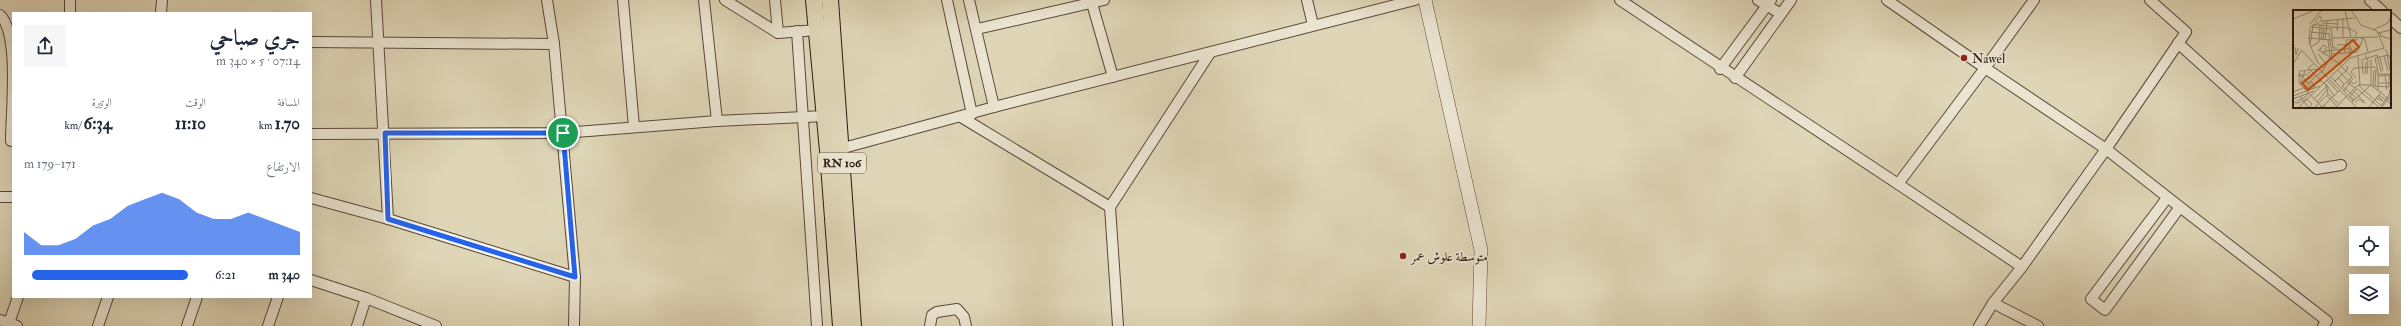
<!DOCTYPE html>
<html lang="ar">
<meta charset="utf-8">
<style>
body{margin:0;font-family:"IM FELL Double Pica",Amiri,serif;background:#f6f6f7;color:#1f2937;direction:rtl;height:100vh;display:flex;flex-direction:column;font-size:15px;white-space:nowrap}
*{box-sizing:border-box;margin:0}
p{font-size:13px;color:#747a83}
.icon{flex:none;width:22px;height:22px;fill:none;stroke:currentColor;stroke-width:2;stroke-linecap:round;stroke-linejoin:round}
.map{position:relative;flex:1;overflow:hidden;direction:ltr}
.drawer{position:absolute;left:12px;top:12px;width:300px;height:286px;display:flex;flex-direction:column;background:#fff;border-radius:0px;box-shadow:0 4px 16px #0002;direction:rtl}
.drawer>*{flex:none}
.controls{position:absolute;left:2349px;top:226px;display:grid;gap:8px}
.controls a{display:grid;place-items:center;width:40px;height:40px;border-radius:0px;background:#fff;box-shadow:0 4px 16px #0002;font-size:20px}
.pin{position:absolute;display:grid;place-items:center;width:34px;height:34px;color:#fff;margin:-17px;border:2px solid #fff;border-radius:50%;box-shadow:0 1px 4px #0007}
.round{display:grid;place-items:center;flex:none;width:42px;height:42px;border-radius:0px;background:#f6f6f7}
.headline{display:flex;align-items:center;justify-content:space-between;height:68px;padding:0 12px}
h1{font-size:22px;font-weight:700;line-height:30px}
.figures{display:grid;grid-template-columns:repeat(3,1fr);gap:6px;height:68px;padding:4px 12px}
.figures div{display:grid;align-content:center}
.figures b{font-size:17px;font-weight:700}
.figures small{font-size:11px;font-weight:400}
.figures p{font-size:11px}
.chart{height:112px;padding:8px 12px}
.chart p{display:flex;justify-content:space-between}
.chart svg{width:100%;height:72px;margin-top:4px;fill:#2563eb;opacity:.7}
ul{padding:0 12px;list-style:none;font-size:13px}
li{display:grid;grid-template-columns:64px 48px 1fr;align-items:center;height:30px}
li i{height:10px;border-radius:5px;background:#2563eb}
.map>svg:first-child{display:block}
</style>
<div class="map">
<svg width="2401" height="326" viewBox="0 0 2401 326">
<rect width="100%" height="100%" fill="#dfd6b7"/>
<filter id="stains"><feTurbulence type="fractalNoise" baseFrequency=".005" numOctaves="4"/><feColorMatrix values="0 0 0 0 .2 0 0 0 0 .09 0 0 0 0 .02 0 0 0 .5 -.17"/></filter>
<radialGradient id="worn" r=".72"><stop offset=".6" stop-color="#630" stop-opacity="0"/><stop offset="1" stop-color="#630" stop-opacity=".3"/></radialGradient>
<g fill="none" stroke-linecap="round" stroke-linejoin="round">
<defs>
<g id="minor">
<path d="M376,0L388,219"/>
<path d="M547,0L554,44L575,277L574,326"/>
<path d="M623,0L634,127"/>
<path d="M704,0L717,121"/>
<path d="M725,0L778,33L817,30"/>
<path d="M775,0L778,33"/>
<path d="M947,0L972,114"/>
<path d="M969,0L994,107"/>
<path d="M1091,0L1113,77"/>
<path d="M1307,0L1313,25"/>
<path d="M1620,0L1898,184"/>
<path d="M1758,0L1781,14"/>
<path d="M1887,0L1985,68L2034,0"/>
<path d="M2150,0L2186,32L2106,149L2180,207L2105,310L2091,299L2167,198"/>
<path d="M2370,0L2382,11"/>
<path d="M70,13V0"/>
<path d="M161,13L162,0"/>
<path d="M0,15C20,34 11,112 11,141"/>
<path d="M2390,18L2401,28"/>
<path d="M977,29L1104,0"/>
<path d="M797,31L817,326"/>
<path d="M311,42L554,44"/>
<path d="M2178,43L2317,169L2341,165"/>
<path d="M1720,69L1771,0"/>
<path d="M1735,78L1791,0"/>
<path d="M961,117L1110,207L1210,53"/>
<path d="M311,134L563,133L717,121L825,116"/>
<path d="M836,150L994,107L1415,0"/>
<path d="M0,197H13"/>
<path d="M311,198L388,219L575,277"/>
<path d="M1110,207L1118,326"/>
<path d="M2180,207L2327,321L2323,326"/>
<path d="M311,280L366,298L436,326"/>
<path d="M1993,303L2038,326"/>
<path d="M0,320L17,326"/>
<path d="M9,323L18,297"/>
<path d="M98,326L108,297"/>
<path d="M187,326L197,297"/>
<path d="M268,326L278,297"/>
<path d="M357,326L366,298"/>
<path d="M930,326L932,315L937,312L957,309L964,317L966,326"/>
<path d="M1979,326L1993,303L2022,267L2106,149L1985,68L1898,184L2022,267"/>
</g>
<path id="tertiary" d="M1425,0L1481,250L1479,326"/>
<g id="primary">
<path d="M814,0L828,151L841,326"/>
<path d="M830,0L853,326"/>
</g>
</defs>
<use href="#minor" stroke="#59483a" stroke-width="12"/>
<use href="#tertiary" stroke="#59483a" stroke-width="14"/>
<use href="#primary" stroke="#2c1911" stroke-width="18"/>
<use href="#minor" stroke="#eae4d0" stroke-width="10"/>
<use href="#tertiary" stroke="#eae4d0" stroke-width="13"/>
<use href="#primary" stroke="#dfd6b7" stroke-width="16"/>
</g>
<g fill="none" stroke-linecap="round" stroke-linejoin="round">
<defs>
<path id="route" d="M385,133H563L575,277L388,219Z"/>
</defs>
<use href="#route" stroke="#fff" stroke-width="8"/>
<use href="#route" stroke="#2563eb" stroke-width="5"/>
</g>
<g fill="#8f2418" stroke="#eae4d0" stroke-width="1.5">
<circle cx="1964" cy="58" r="4"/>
<circle cx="1403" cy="256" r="4"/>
</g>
<g text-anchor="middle" stroke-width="3" stroke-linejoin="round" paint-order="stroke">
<rect fill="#eae4d0" stroke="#65564a" stroke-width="1" x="818" y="153" width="48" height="20" rx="3"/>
<g font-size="12" font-weight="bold" fill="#2c1911">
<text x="842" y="167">RN 106</text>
</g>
<g font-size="13" fill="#2c1911" stroke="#eae4d0" text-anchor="start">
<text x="1972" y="63">Nawel</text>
<text x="1411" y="261">متوسطة علوش عمر</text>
</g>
</g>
<g transform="translate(2293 10)">
<rect width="98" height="98" fill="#dfd6b7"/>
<path fill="none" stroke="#978a75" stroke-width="1" d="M52,0L58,28M58,0L68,15L84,21L91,38M50,8V28M0,9L22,0M21,13L27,6L29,11M17,14L29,0M27,15H20L17,35L25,53L32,58M30,16V13L45,14M17,17L29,11L62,8M19,17L37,19M38,17L56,18L64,23L61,28M80,20L95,13L98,6M44,21L45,9M18,22L37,24M85,23L98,20M87,23L88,26L98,29M36,24L39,44M15,28L39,30M39,28L85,27M67,28L72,30L75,42M28,30L29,18M30,30L31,18M32,30L34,11M35,30L37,46M16,34L17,17M54,34L53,30H64V28M44,35L56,34L59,42L58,38M2,37L3,45L5,38M18,37L26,32L27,15L38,17L40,38H44M25,39L48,55M92,39L98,50M8,40L64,98M26,41L30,35L34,37L29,44M57,42L52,43V39L56,38L57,48M57,43L64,42L71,27M25,44L34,55M32,45L33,41L52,39V34M72,45L75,51L74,64M94,45L97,60M91,46L95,61M65,47L67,75M87,47L90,61M0,54L8,41M20,54L15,58L33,75L35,84L21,98M49,57L53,61L55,58L53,56M27,59L7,61L6,73L30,98M45,60L55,71M29,62L39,44L52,43M70,64L69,50L84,45L88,62M72,64L73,52M85,64H98M85,66L98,65M92,66L94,80M11,67L5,65H13L17,62M38,67L60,91M11,68L15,74L19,72L22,78M45,68L53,61L59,67L55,70L61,74L64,71M63,68L58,62L61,58L81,57L85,60M34,70L45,82M41,72L45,68L51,74M85,73H98M10,74L22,64M33,74L41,86M7,75L12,61M65,75H78L98,91M49,76L59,84L64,79M49,76L54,72L62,78M80,76L96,77V64M80,76L81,60M82,76L83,60M62,77L87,98M11,79L28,71M60,80L65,75L91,98M51,81L60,68M85,81V62L82,48L95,45M0,82L10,78L29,61M35,84L45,93M86,85L98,94M0,86L27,76M7,86L16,98M34,86L43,95M83,88L90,91L85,86M0,89L21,81M21,89L34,76M61,90L57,86L59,84L63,88M4,91L14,86V84M0,92L5,93L14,89L19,94L16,98M24,92L35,79M59,92L78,75V50M31,95L33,98L42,97M88,96L96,85L97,79M89,97L98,85M5,98L57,48L91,38M28,98L47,80M42,98L60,80L72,93L66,89L62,93M75,98L89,81"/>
<path fill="#cc4f0d" fill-opacity="0.15" stroke="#cc4f0d" stroke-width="2" d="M60,30L66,37L15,80L9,73Z"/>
<rect width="98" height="98" fill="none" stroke="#2c1911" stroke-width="2"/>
</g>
<rect width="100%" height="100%" filter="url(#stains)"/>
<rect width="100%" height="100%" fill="url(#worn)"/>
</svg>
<div class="controls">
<a><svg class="icon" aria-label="locate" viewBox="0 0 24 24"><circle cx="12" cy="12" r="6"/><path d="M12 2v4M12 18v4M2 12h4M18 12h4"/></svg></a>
<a><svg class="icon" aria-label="layers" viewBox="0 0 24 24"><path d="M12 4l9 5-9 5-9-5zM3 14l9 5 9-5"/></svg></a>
</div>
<div class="pin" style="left:563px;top:133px;background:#1e9e55"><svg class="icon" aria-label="arrive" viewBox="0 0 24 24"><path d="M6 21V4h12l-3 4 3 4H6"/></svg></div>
<section class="drawer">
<div class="headline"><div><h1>جري صباحي</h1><p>07:14 · 5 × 340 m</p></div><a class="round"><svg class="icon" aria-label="share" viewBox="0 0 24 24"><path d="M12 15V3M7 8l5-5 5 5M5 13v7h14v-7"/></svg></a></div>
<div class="figures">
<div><p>المسافة</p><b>1.70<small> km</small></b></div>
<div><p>الوقت</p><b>11:10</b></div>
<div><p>الوتيرة</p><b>6:34<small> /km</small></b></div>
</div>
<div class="chart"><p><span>الارتفاع</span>171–179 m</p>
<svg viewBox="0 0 160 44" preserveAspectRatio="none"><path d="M0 44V30L10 38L20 38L30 34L40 26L50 22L60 14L70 10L80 6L90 10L100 18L110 22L120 22L130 18L140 22L150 26L160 30V44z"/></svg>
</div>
<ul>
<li><b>340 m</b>6:21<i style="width:95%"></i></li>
</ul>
</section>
</div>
